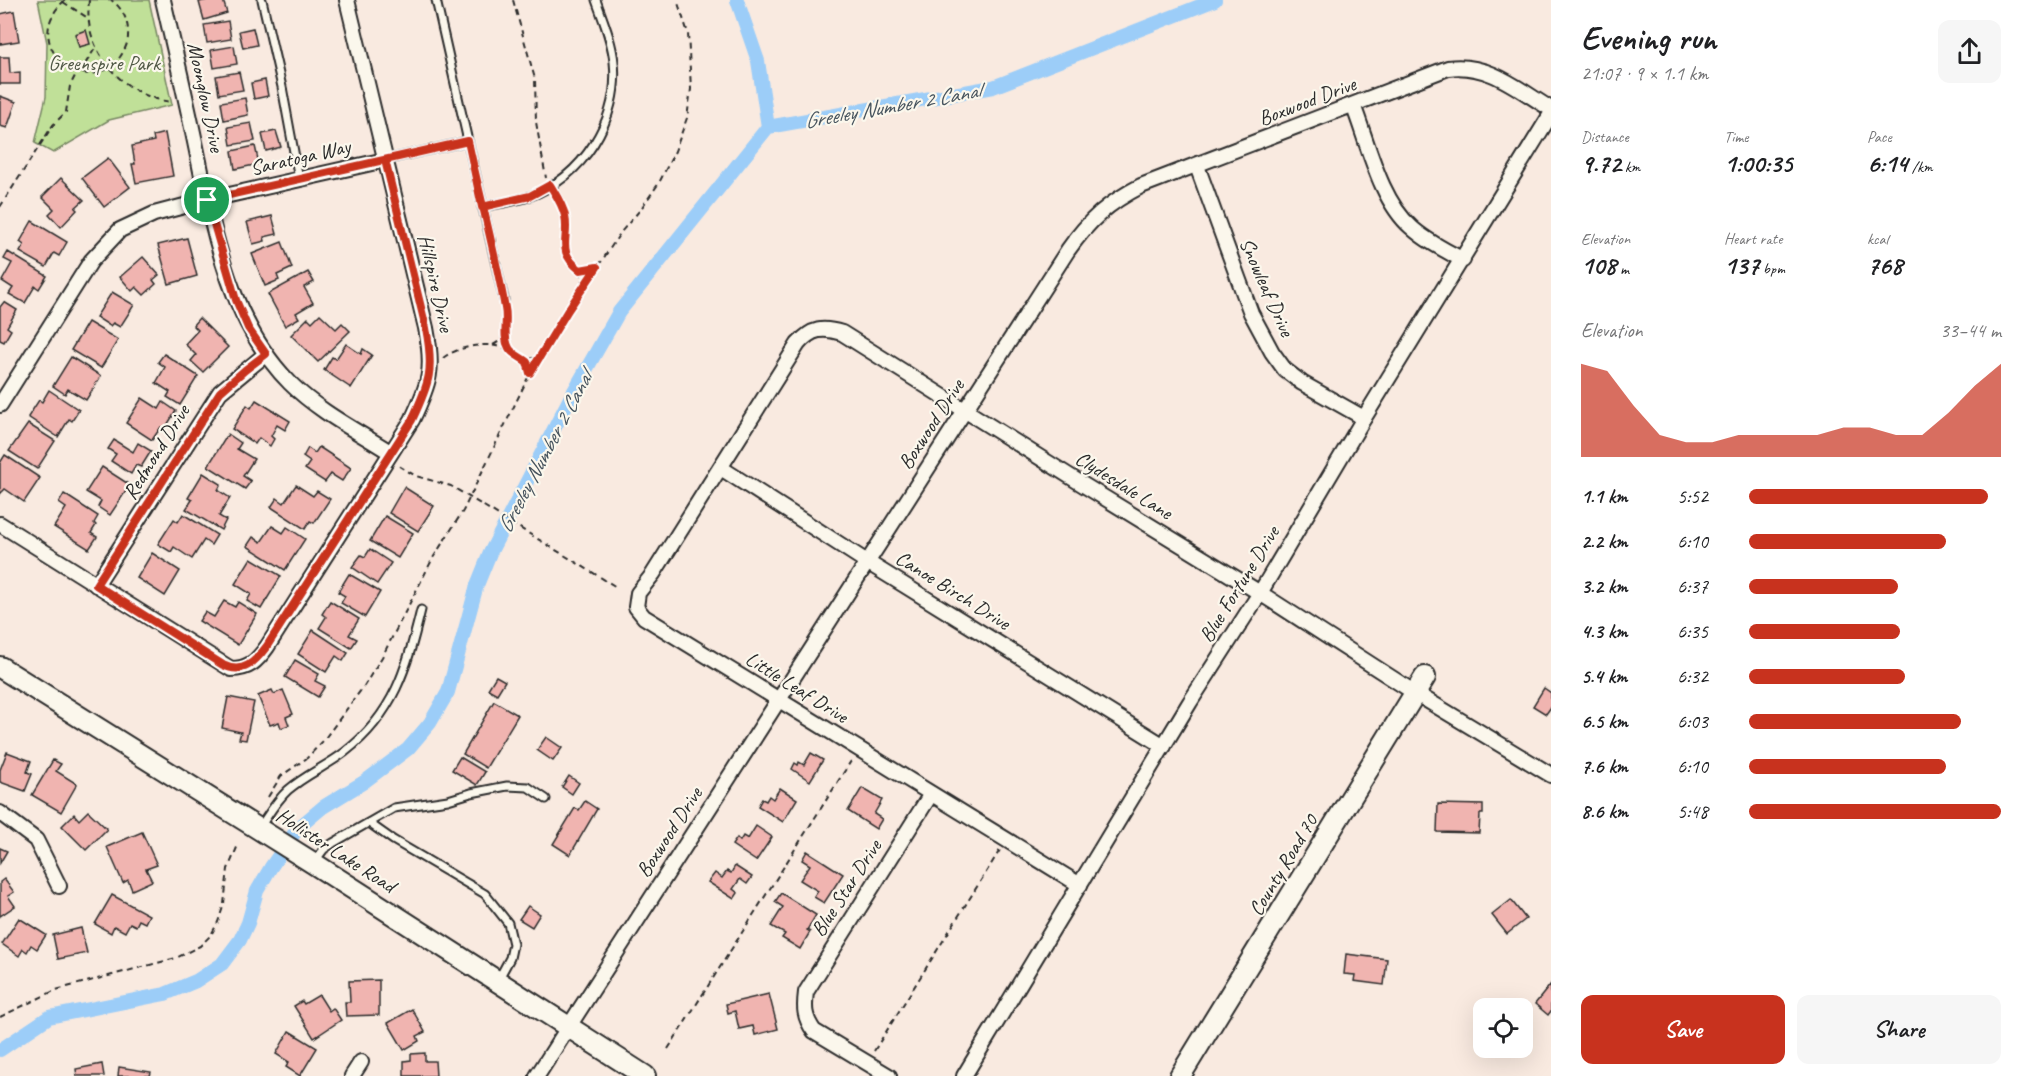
<!DOCTYPE html>
<meta charset="utf-8">
<style>
body{margin:0;font-family:Caveat,sans-serif;background:#f6f6f6;color:#202124;height:100vh;display:flex;flex-direction:column;font-size:22px;white-space:nowrap}
*{box-sizing:border-box;margin:0}
p{font-size:20px;color:#757577}
.icon{flex:none;width:33px;height:33px;fill:none;stroke:currentColor;stroke-width:2;stroke-linecap:round;stroke-linejoin:round}
.map{position:relative;flex:1;overflow:hidden}
.drawer{display:flex;flex-direction:column;background:#fff;width:480px}
.drawer>*{flex:none}
.fabs{position:absolute;left:1473px;top:998px;display:grid;gap:12px}
.fabs a{display:grid;place-items:center;width:60px;height:60px;border-radius:12px;background:#fff;box-shadow:0 6px 24px #0002;font-size:30px}
.pin{position:absolute;display:grid;place-items:center;width:51px;height:51px;color:#fff;margin:-26px;border:3px solid #fff;border-radius:50%;box-shadow:0 2px 6px #0007}
.round{display:grid;place-items:center;flex:none;width:63px;height:63px;border-radius:12px;background:#f6f6f6}
.overview{display:flex;align-items:center;justify-content:space-between;height:102px;padding:0 30px}
h1{font-size:33px;font-weight:800;line-height:45px}
.metrics{display:grid;grid-template-columns:repeat(3,1fr);gap:9px;height:102px;padding:6px 30px}
.metrics div{display:grid;align-content:center}
.metrics b{font-size:26px;font-weight:800}
.metrics small{font-size:16px;font-weight:400}
.metrics p{font-size:16px}
.chart{height:168px;padding:12px 30px}
.chart p{display:flex;justify-content:space-between}
.chart svg{width:100%;height:108px;margin-top:6px;fill:#c8321e;opacity:.7}
.primary-button{display:flex;gap:12px;margin-top:auto;padding:12px 30px}
.primary-button a{flex:1;height:69px;border-radius:12px;background:#c8321e;color:#fff;font-size:24px;font-weight:800;line-height:69px;text-align:center}
.primary-button a+a{background:#f6f6f6;color:#202124}
ul{padding:0 30px;list-style:none;font-size:20px}
li{display:grid;grid-template-columns:96px 72px 1fr;align-items:center;height:45px}
li i{height:15px;border-radius:8px;background:#c8321e}
main{display:flex;flex:1;min-height:0}
.map>svg:first-child{display:block}
</style>
<main>
<div class="map">
<svg width="1551" height="1076" viewBox="0 0 1551 1076">
<rect width="100%" height="100%" fill="#f9eae0"/>
<filter id="ink" filterUnits="userSpaceOnUse"><feTurbulence type="fractalNoise" baseFrequency=".0167" numOctaves="2"/><feDisplacementMap in="SourceGraphic" scale="12" xChannelSelector="R" yChannelSelector="G"/><feConvolveMatrix kernelMatrix="1 2 1 2 8 2 1 2 1" color-interpolation-filters="sRGB"/></filter>
<g filter="url(#ink)">
<path fill="#c0e098" stroke="#768662" stroke-width="1.5" d="M38,0H149L172,105L109,120L53,153L35,143L46,97L47,43Z"/>
<g fill="none" stroke-linecap="round" stroke-linejoin="round">
<g stroke="#9ccdf8" stroke-width="14">
<path d="M737,0L758,61L768,127"/>
<path d="M0,1050L49,1017L165,994L196,981L222,964L240,940L248,923L257,891L271,867L298,828L323,807L364,782L408,749L430,723L448,692L477,585L490,553L570,398L619,312L768,127L993,87L1215,0"/>
</g>
</g>
<g fill="#f0b4b0" stroke="#2b2b2b" stroke-width="1.5">
<path d="M208,0H223L227,13L204,20L199,2Z"/>
<path d="M14,11L19,41L0,44V14Z"/>
<path d="M228,21L231,39L207,43L204,25Z"/>
<path d="M253,28L257,45L243,48L239,31Z"/>
<path d="M86,30L90,44L79,47L75,34Z"/>
<path d="M234,46L237,64L214,68L211,50Z"/>
<path d="M0,57H9L10,73L20,72V84H0Z"/>
<path d="M239,72L243,90L219,94L216,76Z"/>
<path d="M265,80L268,96L254,99L251,83Z"/>
<path d="M0,96L16,102L7,128L0,126Z"/>
<path d="M245,98L248,115L224,120L221,102Z"/>
<path d="M251,123L255,141L231,145L228,127Z"/>
<path d="M276,131L281,147L266,151L262,134Z"/>
<path d="M165,133L173,176L136,183L132,164H135L132,146L154,141L153,136Z"/>
<path d="M255,146L259,164L235,169L232,151Z"/>
<path d="M108,158L130,187L104,207L82,178Z"/>
<path d="M61,178L84,200L75,208L77,210L61,227L49,214L54,209L42,197Z"/>
<path d="M272,216L277,234L264,237L265,241L253,244L247,222Z"/>
<path d="M32,221L67,242L59,256L54,253L46,267L20,252L24,245L20,242Z"/>
<path d="M187,238L197,276L169,284L158,245Z"/>
<path d="M282,242L292,268L277,275L279,280L265,286L252,254Z"/>
<path d="M8,252L47,276L39,289L35,286L25,303L9,294L13,288L2,281L12,263L4,259Z"/>
<path d="M143,257L159,275L153,280L156,284L144,295L136,287L132,291L120,277Z"/>
<path d="M308,272L314,282L304,287L313,303L296,313L299,318L285,326L268,294Z"/>
<path d="M112,292L134,305L120,327L113,323L110,326L96,317Z"/>
<path d="M4,302L17,310L7,327L11,330L4,342L0,340V307Z"/>
<path d="M320,314L336,329L342,323L350,331L318,362L291,335L308,318L312,322Z"/>
<path d="M199,318L228,347L203,372L191,361L196,355L185,344L198,330L193,325Z"/>
<path d="M88,322L118,340L101,368L71,350Z"/>
<path d="M346,344L361,354L363,349L372,355L351,388L324,370L332,357L336,359Z"/>
<path d="M164,354L198,376L180,405L167,397L170,392L156,383L165,367L158,362Z"/>
<path d="M71,357L101,376L86,400L68,389L65,394L53,386Z"/>
<path d="M49,390L79,410L72,421L69,419L58,437L28,417L39,400L42,402Z"/>
<path d="M142,398L159,409L163,402L176,411L164,430L161,427L152,440L126,423Z"/>
<path d="M256,400L290,421L285,430L277,425L271,436L274,439L270,446L259,438L255,444L232,429L247,405L251,408Z"/>
<path d="M28,424L55,441L37,469L9,451Z"/>
<path d="M228,434L241,443L237,449L254,459L243,476L251,481L245,489L208,466Z"/>
<path d="M114,440L133,452L138,443L151,451L141,467L136,465L131,474L111,461L116,454L108,449Z"/>
<path d="M319,447L351,468L342,481L331,474L325,482L305,469L310,462L303,457L308,448L315,453Z"/>
<path d="M5,455L40,478L24,502L5,489L0,494V463Z"/>
<path d="M102,467L130,485L110,515L98,507L101,501L86,492Z"/>
<path d="M203,473L221,484L218,490L230,498L219,516L226,520L221,530L186,509L192,500L188,498Z"/>
<path d="M296,485L313,496L317,491L330,499L314,523L310,521L305,529L271,507L277,498L284,503Z"/>
<path d="M404,487L434,506L418,531L389,513Z"/>
<path d="M64,494L98,516L94,523L96,525L91,533L97,537L89,549L54,527L66,508L59,503Z"/>
<path d="M183,514L217,535L211,545L204,540L192,559L174,547L171,552L158,544L174,519L178,522Z"/>
<path d="M385,516L413,533L398,558L370,541Z"/>
<path d="M272,526L283,533L287,527L305,539L285,570L247,546L253,537L261,542Z"/>
<path d="M370,549L391,563L377,584L352,567L361,555L365,557Z"/>
<path d="M152,553L180,571L165,596L137,578Z"/>
<path d="M251,558L281,576L261,609L247,601L251,594L235,584Z"/>
<path d="M349,574L380,592L365,617L341,603L345,596L338,592Z"/>
<path d="M224,601L235,607L238,602L257,614L238,645L199,621L205,612L214,617Z"/>
<path d="M330,601L359,619L349,635L357,639L351,648L319,628L326,617L322,614Z"/>
<path d="M313,630L348,653L343,661L336,656L326,672L298,654Z"/>
<path d="M295,660L319,674L315,681L325,686L318,697L285,677Z"/>
<path d="M496,676L505,681L497,694L488,689Z"/>
<path d="M1544,688L1551,693V707L1546,714L1533,706Z"/>
<path d="M272,690L274,694L283,690L293,714L286,717L289,725L281,728L279,722L270,725L258,696Z"/>
<path d="M228,697L254,702L246,740L239,739L241,732L222,728Z"/>
<path d="M494,701L518,715L486,768L463,754Z"/>
<path d="M546,737L562,748L553,761L537,750Z"/>
<path d="M7,752L31,761L27,772L32,774L25,791L0,782V770Z"/>
<path d="M811,753L823,760L810,781L792,769L795,763L798,765L799,762L804,765Z"/>
<path d="M460,757L485,772L477,785L452,770Z"/>
<path d="M53,760L61,764L56,771L77,784L61,812L32,795Z"/>
<path d="M569,776L579,783L572,794L562,787Z"/>
<path d="M780,788L797,799L783,822L758,806L762,799L766,801L769,796L773,799Z"/>
<path d="M862,788L882,800L874,814L882,819L876,829L848,811Z"/>
<path d="M585,801L597,809L570,855L553,844L575,808L579,810Z"/>
<path d="M1438,804L1483,805V814H1480L1479,833L1437,832Z"/>
<path d="M88,811L107,829L86,850L62,826L74,814L79,820Z"/>
<path d="M756,826L772,837L756,861L732,845L737,838L740,841L743,836L748,839Z"/>
<path d="M142,832L157,865L146,869L152,881L132,890L128,880L123,883L107,847Z"/>
<path d="M0,848L7,851L0,863Z"/>
<path d="M807,851L843,874L824,903L814,897L818,891L800,880L810,865L802,860Z"/>
<path d="M735,866L752,877L747,884L740,879L733,889L738,893L734,899L708,882L715,873L722,878L727,871L731,873Z"/>
<path d="M4,879L14,892L8,896L15,906L0,916V882Z"/>
<path d="M781,893L816,915L807,930L810,932L800,949L782,938L785,934L771,926L783,907L775,902Z"/>
<path d="M112,895L149,915L145,923L139,920L136,926L130,923L125,932L114,926L111,933L95,924Z"/>
<path d="M1511,900L1526,919L1507,934L1492,915Z"/>
<path d="M528,906L540,914L532,927L519,919Z"/>
<path d="M19,918L46,935L37,949L31,945L27,952L23,949L19,956L2,944Z"/>
<path d="M81,928L87,953L58,959L53,935Z"/>
<path d="M1346,954L1387,959L1384,985L1354,981L1355,975L1344,974Z"/>
<path d="M379,980V1015L346,1016L345,1002H350L349,981Z"/>
<path d="M1551,984V1011L1548,1015L1535,1004Z"/>
<path d="M769,994L778,1029L755,1035L753,1026L739,1029L735,1011L728,1013L726,1004Z"/>
<path d="M319,995L329,1011L333,1008L341,1020L314,1038L294,1006L302,1001L304,1004Z"/>
<path d="M412,1009L425,1032L417,1036L419,1041L404,1050L388,1023Z"/>
<path d="M289,1031L317,1048L300,1076L286,1067L289,1062L276,1054Z"/>
<path d="M425,1053V1061H435L436,1076H404V1061L411,1060V1054Z"/>
<path d="M102,1064L104,1076H77L76,1069Z"/>
<path d="M119,1067L151,1072L150,1076H118Z"/>
</g>
<g fill="none" stroke-linecap="round" stroke-linejoin="round">
<defs>
<g id="lane">
<path d="M262,0L282,87L299,179"/>
<path d="M436,0L504,300"/>
<path d="M385,160L468,141"/>
<path d="M482,207C497,204 513,202 528,197C583,178 620,119 614,62C612,41 603,20 596,0"/>
<path d="M369,823L393,840L485,894L508,923L513,944L510,958L498,980"/>
<path d="M260,827C269,814 276,801 288,790C305,775 327,766 345,752C394,714 407,668 421,610"/>
<path d="M315,861L324,849L333,843L394,808L448,800L471,793L507,786L528,787L546,799"/>
</g>
<g id="street">
<path d="M163,0C174,47 185,94 195,142C212,224 228,321 290,383C318,411 357,431 390,452"/>
<path d="M1353,105C1368,143 1380,200 1411,227C1426,241 1445,250 1463,260"/>
<path d="M1197,166L1251,313L1272,352L1285,370L1302,383L1364,418"/>
<path d="M0,405L91,261L120,230L154,214L207,200L385,160"/>
<path d="M721,468L867,562L1164,746"/>
<path d="M0,524L231,669C249,669 257,661 267,647L412,420C430,382 434,370 426,328L347,0"/>
<path d="M96,585L220,392L266,354"/>
<path d="M0,813L36,840L59,886"/>
<path d="M1080,885L706,655L644,617L636,607L638,593L653,574L798,344C812,328 823,327 842,333L1082,484L1260,593L1415,693L1551,775"/>
<path d="M352,1076L361,1062"/>
<path d="M537,1076L1068,250C1089,220 1108,203 1141,186L1448,68C1488,62 1519,90 1551,109"/>
<path d="M889,1076L814,1031C804,1017 804,1008 806,992L931,794"/>
<path d="M964,1076L1190,702L1260,593L1364,418L1551,114"/>
</g>
<g id="secondary">
<path d="M0,667L313,863L645,1076"/>
<path d="M1180,1076L1425,677"/>
</g>
</defs>
<use href="#lane" stroke="#2b2b2b" stroke-width="11"/>
<use href="#street" stroke="#2b2b2b" stroke-width="18"/>
<use href="#secondary" stroke="#2b2b2b" stroke-width="24"/>
<g stroke="#2b2b2b" stroke-width="2" stroke-dasharray="6 4.5" stroke-linecap="butt">
<path d="M65,0C16,44 87,103 120,57C124,51 128,44 128,36C129,22 123,8 111,0"/>
<path d="M89,0C88,11 88,22 91,33C101,69 135,99 173,102"/>
<path d="M513,0L535,79L536,122L546,178"/>
<path d="M63,2L88,18"/>
<path d="M80,72L96,47"/>
<path d="M555,193C560,201 565,211 566,221C567,243 559,253 580,270L597,267"/>
<path d="M0,207L53,125L66,112L70,86L77,72"/>
<path d="M580,270L583,287"/>
<path d="M505,335L509,350"/>
<path d="M493,345C508,338 507,324 506,309"/>
<path d="M443,358C457,347 486,341 504,348C511,350 518,356 525,360L538,357"/>
<path d="M525,360L528,364L530,373"/>
<path d="M399,466L416,476L451,486L618,588"/>
<path d="M268,797L281,776L307,758L323,741L364,686L382,657L433,558L463,511L538,357L621,232L640,210L659,183L675,151L687,118L691,89L688,33L677,0"/>
<path d="M0,1017L56,990L176,958L200,946L211,935L218,922L224,904L228,869L238,845"/>
<path d="M668,1049L851,761"/>
<path d="M874,1051L1000,850"/>
</g>
<use href="#lane" stroke="#fbf7ec" stroke-width="7"/>
<use href="#street" stroke="#fbf7ec" stroke-width="14"/>
<use href="#secondary" stroke="#fbf7ec" stroke-width="20"/>
</g>
</g>
<g fill="none" stroke-linecap="round" stroke-linejoin="round" filter="url(#ink)">
<defs>
<path id="route" d="M207,200L236,300L248,328L266,354L245,370L220,392L96,585L223,665C243,675 255,662 267,646L412,420C430,382 434,370 426,328L385,160L468,141C480,197 495,252 505,308C508,321 502,336 509,348C512,354 521,357 527,362L530,373L568,310L597,267L580,270C555,250 570,239 565,216C563,205 556,195 550,185L530,196L482,207L468,141L207,200"/>
</defs>
<use href="#route" stroke="#fff" stroke-width="12"/>
<use href="#route" stroke="#c8321e" stroke-width="8"/>
</g>
<g text-anchor="middle" stroke-width="4.5" stroke-linejoin="round" paint-order="stroke">
<g font-size="21" fill="#505846" stroke="#fbf7ec">
<text x="104" y="70">Greenspire Park</text>
</g>
<g font-size="21" fill="#2b2b2b" stroke="#fbf7ec">
<text transform="translate(206 97) rotate(78)" y="7">Moonglow Drive</text>
<text transform="translate(1307 101) rotate(-21)" y="7">Boxwood Drive</text>
<text transform="translate(300 157) rotate(-13)" y="7">Saratoga Way</text>
<text transform="translate(436 283) rotate(77)" y="7">Hillspire Drive</text>
<text transform="translate(1267 287) rotate(66)" y="7">Snowleaf Drive</text>
<text transform="translate(931 424) rotate(-57)" y="7">Boxwood Drive</text>
<text transform="translate(156 452) rotate(-58)" y="7">Redmond Drive</text>
<text transform="translate(1124 485) rotate(32)" y="7">Clydesdale Lane</text>
<text transform="translate(1239 584) rotate(-58)" y="7">Blue Fortune Drive</text>
<text transform="translate(953 590) rotate(32)" y="7">Canoe Birch Drive</text>
<text transform="translate(797 687) rotate(32)" y="7">Little Leaf Drive</text>
<text transform="translate(669 832) rotate(-57)" y="7">Boxwood Drive</text>
<text transform="translate(336 850) rotate(33)" y="7">Hollister Lake Road</text>
<text transform="translate(1283 865) rotate(-59)" y="7">County Road 70</text>
<text transform="translate(846 888) rotate(-57)" y="7">Blue Star Drive</text>
</g>
<g font-size="22" font-style="italic" fill="#47545e" stroke="#fbf7ec">
<text transform="translate(892 105) rotate(-10)" y="8">Greeley Number 2 Canal</text>
<text transform="translate(544 452) rotate(-62)" y="8">Greeley Number 2 Canal</text>
</g>
</g>
</svg>
<div class="fabs">
<a><svg class="icon" aria-label="locate" viewBox="0 0 24 24"><circle cx="12" cy="12" r="6"/><path d="M12 2v4M12 18v4M2 12h4M18 12h4"/></svg></a>
</div>
<div class="pin" style="left:207px;top:200px;background:#1e9e55"><svg class="icon" aria-label="arrive" viewBox="0 0 24 24"><path d="M6 21V4h12l-3 4 3 4H6"/></svg></div>
</div>
<section class="drawer">
<div class="overview"><div><h1>Evening run</h1><p>21:07 · 9 × 1.1 km</p></div><a class="round"><svg class="icon" aria-label="share" viewBox="0 0 24 24"><path d="M12 15V3M7 8l5-5 5 5M5 13v7h14v-7"/></svg></a></div>
<div class="metrics">
<div><p>Distance</p><b>9.72<small> km</small></b></div>
<div><p>Time</p><b>1:00:35</b></div>
<div><p>Pace</p><b>6:14<small> /km</small></b></div>
</div>
<div class="metrics">
<div><p>Elevation</p><b>108<small> m</small></b></div>
<div><p>Heart rate</p><b>137<small> bpm</small></b></div>
<div><p>kcal</p><b>768</b></div>
</div>
<div class="chart"><p><span>Elevation</span>33–44 m</p>
<svg viewBox="0 0 160 44" preserveAspectRatio="none"><path d="M0 44V6L10 9L20 23L30 35L40 38L50 38L60 35L70 35L80 35L90 35L100 32L110 32L120 35L130 35L140 26L150 15L160 6V44z"/></svg>
</div>
<ul>
<li><b>1.1 km</b>5:52<i style="width:95%"></i></li>
<li><b>2.2 km</b>6:10<i style="width:78%"></i></li>
<li><b>3.2 km</b>6:37<i style="width:59%"></i></li>
<li><b>4.3 km</b>6:35<i style="width:60%"></i></li>
<li><b>5.4 km</b>6:32<i style="width:62%"></i></li>
<li><b>6.5 km</b>6:03<i style="width:84%"></i></li>
<li><b>7.6 km</b>6:10<i style="width:78%"></i></li>
<li><b>8.6 km</b>5:48<i style="width:100%"></i></li>
</ul>
<div class="primary-button"><a>Save</a><a>Share</a></div>
</section>
</main>
